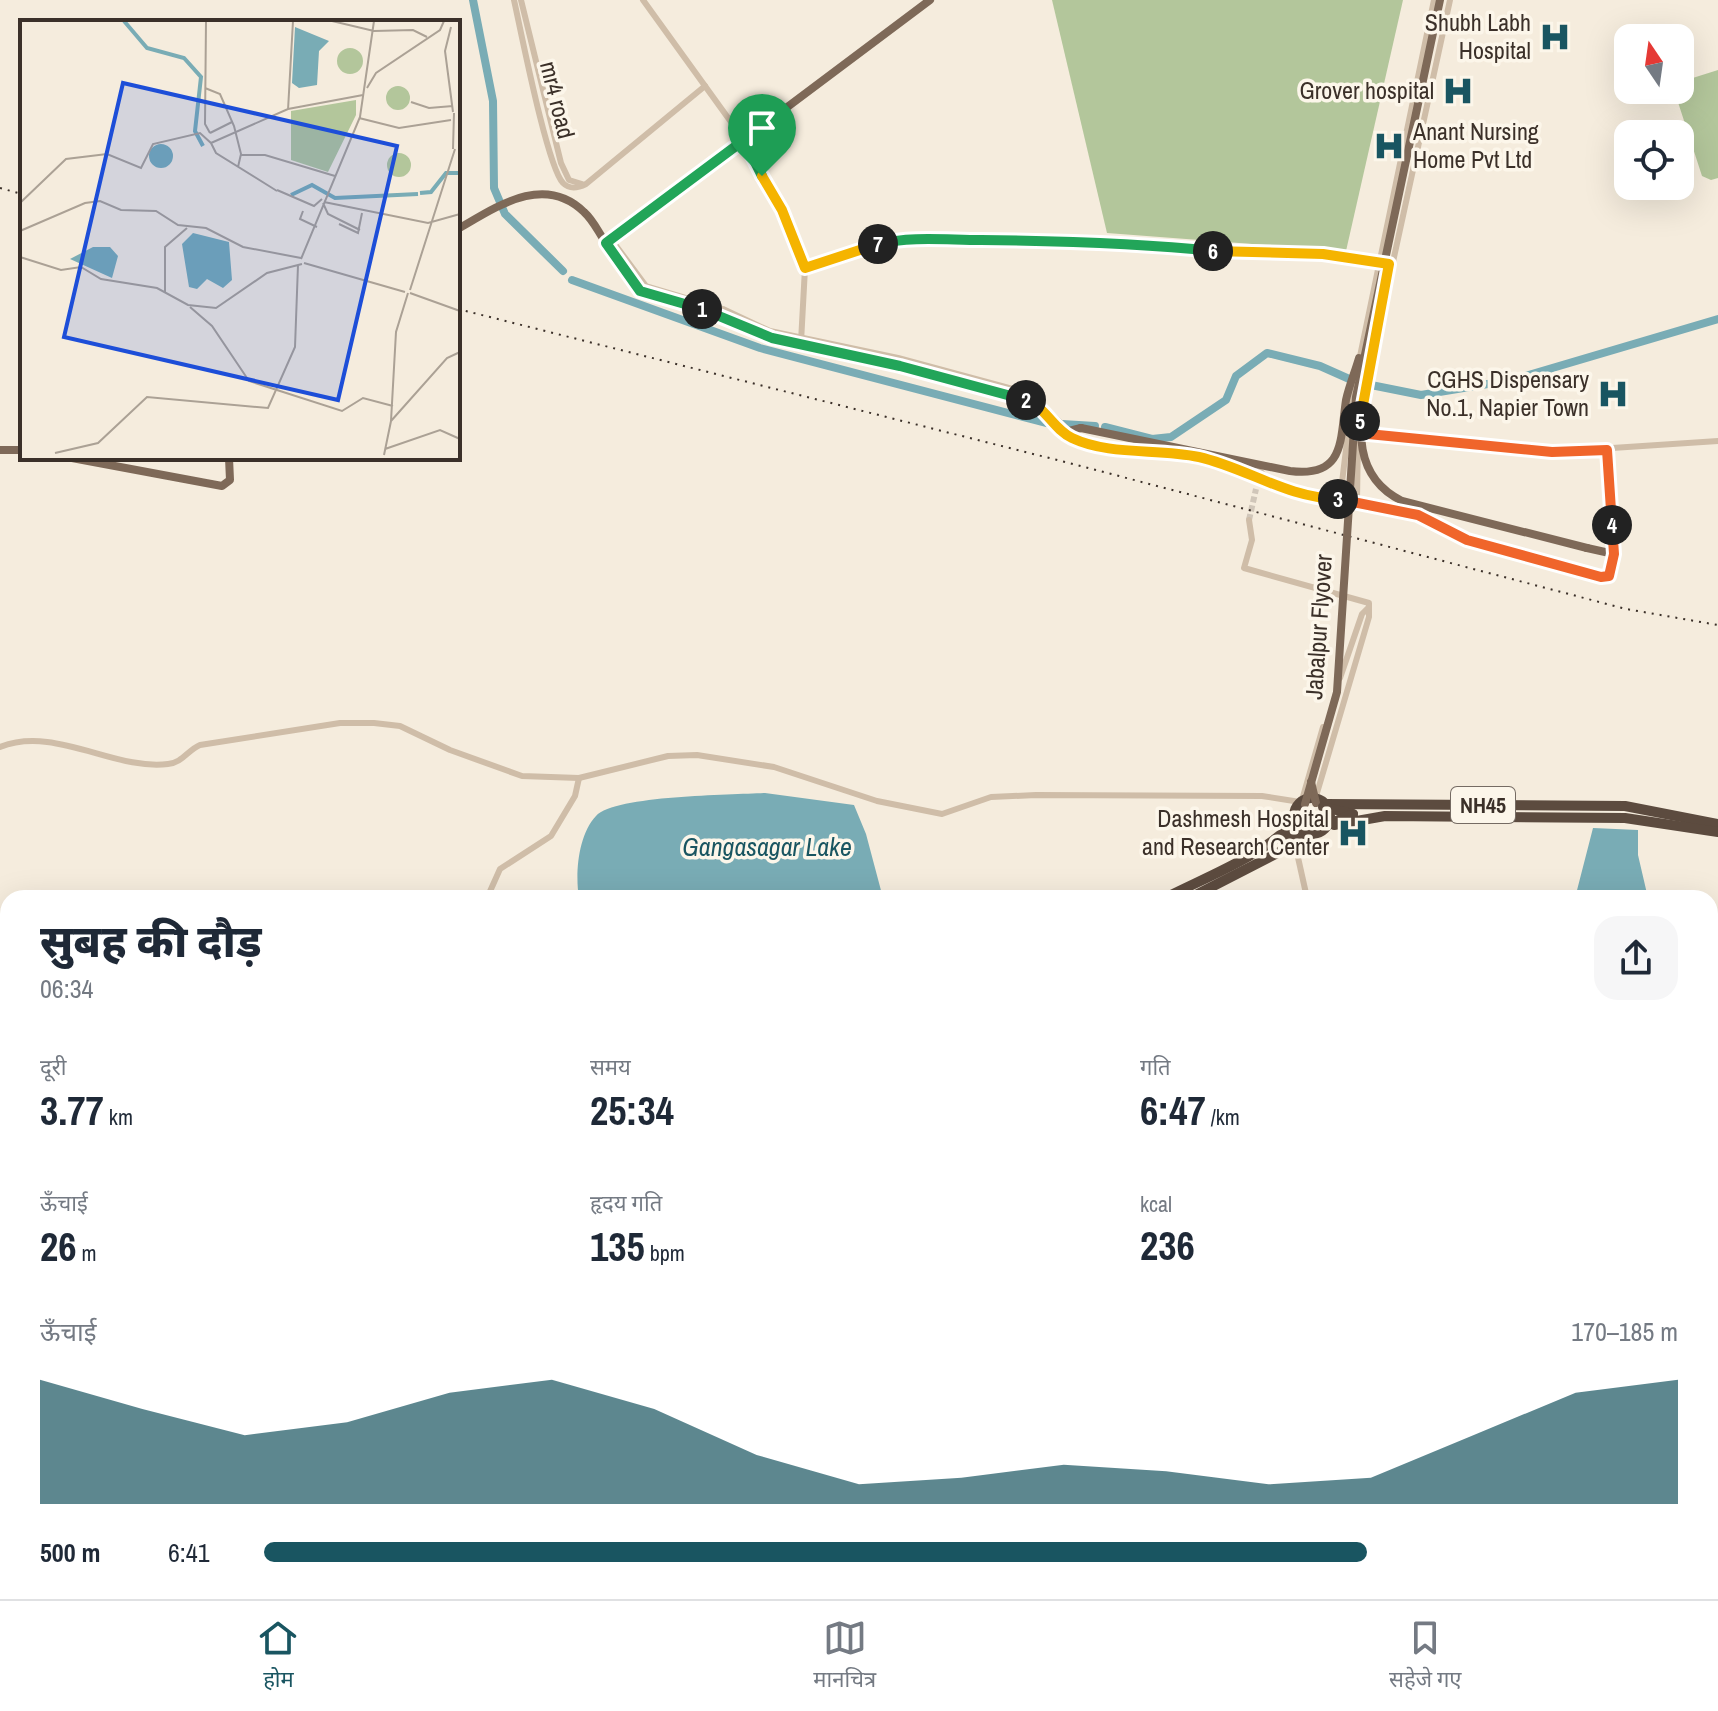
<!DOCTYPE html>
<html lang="hi">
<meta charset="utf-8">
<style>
body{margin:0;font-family:"Archivo Narrow","Noto Sans Devanagari",sans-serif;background:#f6f6f7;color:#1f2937;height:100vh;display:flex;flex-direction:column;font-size:30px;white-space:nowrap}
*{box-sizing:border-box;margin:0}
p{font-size:26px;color:#747a83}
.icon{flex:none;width:44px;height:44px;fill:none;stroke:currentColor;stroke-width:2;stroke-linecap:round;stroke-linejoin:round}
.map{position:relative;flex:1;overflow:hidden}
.drawer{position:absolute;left:0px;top:890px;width:1718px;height:710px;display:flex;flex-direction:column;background:#fff;border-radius:24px 24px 0 0;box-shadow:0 8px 32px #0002}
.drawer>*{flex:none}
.needle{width:52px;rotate:347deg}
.fabs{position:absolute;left:1614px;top:24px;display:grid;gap:16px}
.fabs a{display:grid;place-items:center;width:80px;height:80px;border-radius:16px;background:#fff;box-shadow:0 8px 32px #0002;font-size:40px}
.pin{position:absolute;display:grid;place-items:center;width:68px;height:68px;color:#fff;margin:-82px -34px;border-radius:50% 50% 50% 0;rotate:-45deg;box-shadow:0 0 8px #0007}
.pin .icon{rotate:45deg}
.km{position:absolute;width:40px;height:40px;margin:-20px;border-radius:50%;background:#222;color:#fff;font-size:22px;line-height:40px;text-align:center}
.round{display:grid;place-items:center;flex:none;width:84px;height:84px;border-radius:24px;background:#f6f6f7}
.head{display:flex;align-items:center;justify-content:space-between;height:136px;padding:0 40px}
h1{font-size:44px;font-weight:800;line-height:60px}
.figures{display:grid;grid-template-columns:repeat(3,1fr);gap:12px;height:136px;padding:8px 40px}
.figures div{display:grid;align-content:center}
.figures b{font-size:40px;font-weight:800}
.figures small{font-size:22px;font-weight:400}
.figures p{font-size:22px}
.chart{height:224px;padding:16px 40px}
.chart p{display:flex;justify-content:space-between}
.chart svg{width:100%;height:144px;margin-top:8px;fill:#195561;opacity:.7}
ul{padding:0 40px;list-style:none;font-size:26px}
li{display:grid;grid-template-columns:128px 96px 1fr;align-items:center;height:60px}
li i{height:20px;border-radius:10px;background:#195561}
.tab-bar{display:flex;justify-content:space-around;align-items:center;height:112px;border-top:2px solid #e0e1e3;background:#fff;font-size:22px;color:#747a83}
.tab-bar a{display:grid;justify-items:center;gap:4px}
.tab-bar .active{color:#195561}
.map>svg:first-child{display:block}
</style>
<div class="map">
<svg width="1718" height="1599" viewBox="0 0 1718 1599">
<rect width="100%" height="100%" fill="#f5ecdd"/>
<g fill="#b3c69b">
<path d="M1052,0H1403L1346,251L1107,233Z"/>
<path d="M1718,70V178L1711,180L1702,176L1675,93L1680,90V82Z"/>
</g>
<g fill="#79acb5">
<path d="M765,793L854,805L866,834L883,898H579C575,874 578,835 596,816C616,795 733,795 765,793Z"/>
<path d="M1593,828L1638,830V855L1648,898H1575Z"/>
</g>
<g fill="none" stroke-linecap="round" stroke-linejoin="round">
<g stroke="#79acb5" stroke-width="8">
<path d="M473,0L493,101L494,188L505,214L563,271"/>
<path d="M572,280L760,348L1046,423L1095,426"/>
<path d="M1105,427L1152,439L1171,437L1226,400L1236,376L1267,353L1320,366L1356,382L1421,395L1512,380L1718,319"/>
</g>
<path stroke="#d0c6b9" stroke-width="6" stroke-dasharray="6 3" stroke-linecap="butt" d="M1249,520L1256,489"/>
<g stroke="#cfbda8" stroke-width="6">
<path d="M514,0C521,31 547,166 563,183C570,190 578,188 586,184L705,86"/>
<path d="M521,0L561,163L569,180L582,184"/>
<path d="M643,0L744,140L796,241L805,268L801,342"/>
<path d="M611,239L646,286L723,309L770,331L898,358L1031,394L1067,429L1081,437"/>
<path d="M606,243L640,291L717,314L772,338L900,366L1030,401L1061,431L1079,441L1195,456L1246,472L1293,493L1357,500L1418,515L1467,540L1601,577L1609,576L1614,554L1607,450"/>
<path d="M805,268L880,243L946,238L1323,254L1389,264"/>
<path d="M1359,361L1434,0"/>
<path d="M1369,372L1450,0"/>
<path d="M1359,433L1552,452L1718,441"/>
<path d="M1237,464L1261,472L1271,484"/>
<path d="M1340,499L1354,383"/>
<path d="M1357,500L1358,438"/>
<path d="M1249,520L1252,540L1244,568L1369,603V617L1317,793"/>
<path d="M1340,678L1362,614L1368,608"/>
<path d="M0,747C54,725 115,771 168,764C182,763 188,750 200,745L340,723H374L400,726L450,750L522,776L579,778L668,756L697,755L774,767L877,801L942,814L991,797L1036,795L1262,796L1300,802"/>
<path d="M1302,800L1323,727"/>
<path d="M1295,844L1307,898"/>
<path d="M487,898L500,869L551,836L575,796L579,778"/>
<path d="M1141,1592L1149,1599"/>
<path d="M1324,1599L1327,1592"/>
</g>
<g stroke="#7e6958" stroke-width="8">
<path d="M458,229C496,207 544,173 584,212C594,221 598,232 606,243L930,0"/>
<path d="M1069,431L1081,428"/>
<path d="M0,450H22"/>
<path d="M72,458L222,486L230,480L229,458"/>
<path d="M1587,548L1614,554"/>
</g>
<g stroke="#5c4b3f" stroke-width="10">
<circle cx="1312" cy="816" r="18"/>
<path d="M1326,804L1625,806L1718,824"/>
<path d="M1334,825L1385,816L1625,818L1718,832"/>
<path d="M1165,898C1208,876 1260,857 1295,822"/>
<path d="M1190,898L1295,844"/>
<path d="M0,1148L8,1149"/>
</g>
<g stroke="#3b3029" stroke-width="2" stroke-dasharray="2 6" stroke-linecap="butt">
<path d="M0,188L22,194"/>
<path d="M458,309L1077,465L1626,609L1718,625"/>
</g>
<g stroke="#7e6958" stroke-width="8">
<path d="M1367,367C1361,417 1347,474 1402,501L1587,548"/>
<path d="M1081,428L1290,471C1345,478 1340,441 1346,400C1349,386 1355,372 1359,358"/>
<path d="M1311,782L1316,803"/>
<path d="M1305,804L1337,692L1356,397L1440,0"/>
</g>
<g stroke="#5c4b3f" stroke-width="10">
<path d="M1323,807L1353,814"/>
<path d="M1324,826L1353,814"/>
<path d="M1285,844L1312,832"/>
<path d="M1285,844L1299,822"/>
</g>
</g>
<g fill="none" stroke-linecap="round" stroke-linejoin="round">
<defs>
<path id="split-1" d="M702,309L640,291L606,243L744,140L762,176"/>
<path id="split-2" d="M702,309L772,338L900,366L1026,400"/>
<path id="split-3" d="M1026,400C1046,407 1053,429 1072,438C1110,456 1158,448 1199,457C1247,468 1287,498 1338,499"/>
<path id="split-4" d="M1338,499L1418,515L1467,540L1601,577L1609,576L1614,554L1612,525"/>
<path id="split-5" d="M1360,421L1358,433L1552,452L1607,450L1612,525"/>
<path id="split-6" d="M1213,251L1323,254L1389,264L1360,421"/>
<path id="split-7" d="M878,244C912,236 946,240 981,240C1059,241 1136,243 1213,251"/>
<path id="split-8" d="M762,176L782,210L805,268L878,244"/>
</defs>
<use href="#split-1" stroke="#fff" stroke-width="16"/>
<use href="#split-2" stroke="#fff" stroke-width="16"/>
<use href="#split-3" stroke="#fff" stroke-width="16"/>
<use href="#split-4" stroke="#fff" stroke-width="16"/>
<use href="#split-5" stroke="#fff" stroke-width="16"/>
<use href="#split-6" stroke="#fff" stroke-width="16"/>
<use href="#split-7" stroke="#fff" stroke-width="16"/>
<use href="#split-8" stroke="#fff" stroke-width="16"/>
<use href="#split-1" stroke="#22a559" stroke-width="10"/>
<use href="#split-2" stroke="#22a559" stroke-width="10"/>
<use href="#split-3" stroke="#f5b400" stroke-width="10"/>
<use href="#split-4" stroke="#f0652b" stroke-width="10"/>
<use href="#split-5" stroke="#f0652b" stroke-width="10"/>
<use href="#split-6" stroke="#f5b400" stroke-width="10"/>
<use href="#split-7" stroke="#22a559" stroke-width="10"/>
<use href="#split-8" stroke="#f5b400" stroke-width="10"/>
</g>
<defs>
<symbol id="hospital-bare" viewBox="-9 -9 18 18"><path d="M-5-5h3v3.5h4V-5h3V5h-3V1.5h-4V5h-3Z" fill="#195561" stroke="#fcf6ea" stroke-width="2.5" paint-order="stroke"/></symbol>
</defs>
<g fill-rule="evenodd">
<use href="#hospital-bare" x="1533" y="15" width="44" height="44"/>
<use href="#hospital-bare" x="1436" y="69" width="44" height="44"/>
<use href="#hospital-bare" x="1367" y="124" width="44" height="44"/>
<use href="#hospital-bare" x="1591" y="372" width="44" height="44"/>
<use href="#hospital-bare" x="1331" y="811" width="44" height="44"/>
</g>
<g text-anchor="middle" stroke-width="7" stroke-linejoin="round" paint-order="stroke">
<rect fill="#fcf6ea" stroke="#756b63" stroke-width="2" x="1451" y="787" width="64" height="36" rx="6"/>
<g font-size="22" font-weight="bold" fill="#3b3029">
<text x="1483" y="813">NH45</text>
</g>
<g font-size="24" fill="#3b3029" stroke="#fcf6ea" text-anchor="end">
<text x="1531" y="31">Shubh Labh<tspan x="1531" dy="28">Hospital</tspan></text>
<text x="1434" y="99">Grover hospital</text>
<text x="1413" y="140" text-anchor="start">Anant Nursing<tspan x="1413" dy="28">Home Pvt Ltd</tspan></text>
<text x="1589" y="388">CGHS Dispensary<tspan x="1589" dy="28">No.1, Napier Town</tspan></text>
<text x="1329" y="827">Dashmesh Hospital<tspan x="1329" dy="28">and Research Center</tspan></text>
</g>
<g font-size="24" fill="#3b3029" stroke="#fcf6ea">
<text transform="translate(557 100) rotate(76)" y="8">mr4 road</text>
<text transform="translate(1319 627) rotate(-86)" y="8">Jabalpur Flyover</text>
</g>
<g font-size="26" font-style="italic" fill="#195561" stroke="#fcf6ea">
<text x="767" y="856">Gangasagar Lake</text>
</g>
</g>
<g transform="translate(20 20)">
<rect width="440" height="440" fill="#f5ecdd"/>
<path d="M317 41a13 13 0 1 1 26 0a13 13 0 1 1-26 0ZM366 78a12 12 0 1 1 24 0a12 12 0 1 1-24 0ZM336,80V95L308,152L271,140V91ZM367 145a12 12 0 1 1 24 0a12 12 0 1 1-24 0Z" fill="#b3c69b"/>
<path d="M275,7L309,21L299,31L297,65L279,68L272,63ZM129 136a12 12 0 1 1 24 0a12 12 0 1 1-24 0ZM173,213L209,222L212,260L203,268L187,259L177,269L169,267L162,224ZM73,227H90L98,236L92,258L50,239Z" fill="#79acb5"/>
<path fill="none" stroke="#79acb5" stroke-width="4" d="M104,1L127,28L164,38L181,57L175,111L183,126M400,173L411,172L426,153H440M271,175L292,165L315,178L398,174"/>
<path fill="none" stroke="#aba195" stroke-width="2" d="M186,1L185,104L190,113M312,1L354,11L393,10L407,17M431,7L425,31L433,92M185,68L200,74L214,106L221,134L218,147M347,68L356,53L420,10L424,1M391,82L409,88L433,86M268,90L273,1M339,98L379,108L431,100M190,113L212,102M191,123L196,133L257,171M433,129L434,93M221,135H245L315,156M257,170L294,186L302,179M304,182L408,203L440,194M0,183L46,139L87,134L121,148L133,124L180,113L191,123L268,89L343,75M303,183L308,194L340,210M283,191L280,199L297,207M319,204L338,213L342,193M0,211L65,183L80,181L101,190L136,191L158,205L186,208L223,227L281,238M0,237L41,250L61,247L81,259L137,268L168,285L196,288L247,253L282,244M281,239L340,97L354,1M284,243L385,272M390,270L435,129M145,272V227L167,208M390,273L440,291M170,287L192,306L229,361L322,391L343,378L373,386M371,401L427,338L440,332M365,429L420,410L440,419M35,433L78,423L127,377L248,388L275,327L278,245M364,435L371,401L376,312L388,273"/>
<path fill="#1d4ed8" fill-opacity="0.15" stroke="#1d4ed8" stroke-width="4" d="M103,63L377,126L318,380L44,317Z"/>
<rect width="440" height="440" fill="none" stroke="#3b3029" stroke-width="4"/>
</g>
</svg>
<div class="fabs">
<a><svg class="needle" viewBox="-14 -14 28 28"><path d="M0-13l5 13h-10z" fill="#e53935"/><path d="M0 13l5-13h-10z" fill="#747a83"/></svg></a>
<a><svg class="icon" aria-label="locate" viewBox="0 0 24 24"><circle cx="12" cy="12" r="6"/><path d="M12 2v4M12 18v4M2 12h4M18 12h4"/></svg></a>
</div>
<div class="pin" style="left:762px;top:176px;background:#1e9e55"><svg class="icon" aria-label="arrive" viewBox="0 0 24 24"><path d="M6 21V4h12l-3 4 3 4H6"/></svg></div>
<b class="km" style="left:702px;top:309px">1</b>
<b class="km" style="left:1026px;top:400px">2</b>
<b class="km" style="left:1338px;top:499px">3</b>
<b class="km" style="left:1612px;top:525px">4</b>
<b class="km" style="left:1360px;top:421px">5</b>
<b class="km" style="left:1213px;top:251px">6</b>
<b class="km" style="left:878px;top:244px">7</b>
<section class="drawer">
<div class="head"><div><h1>सुबह की दौड़</h1><p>06:34</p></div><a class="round"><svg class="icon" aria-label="share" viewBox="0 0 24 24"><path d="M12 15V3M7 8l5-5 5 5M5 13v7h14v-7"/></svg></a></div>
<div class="figures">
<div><p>दूरी</p><b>3.77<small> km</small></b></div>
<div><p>समय</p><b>25:34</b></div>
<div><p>गति</p><b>6:47<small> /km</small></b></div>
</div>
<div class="figures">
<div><p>ऊँचाई</p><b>26<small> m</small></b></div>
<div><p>हृदय गति</p><b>135<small> bpm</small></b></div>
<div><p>kcal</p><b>236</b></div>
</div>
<div class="chart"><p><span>ऊँचाई</span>170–185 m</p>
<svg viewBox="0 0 160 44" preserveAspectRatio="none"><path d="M0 44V6L10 15L20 23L30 19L40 10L50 6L60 15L70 29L80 38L90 36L100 32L110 34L120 38L130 36L140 23L150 10L160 6V44z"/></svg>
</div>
<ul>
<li><b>500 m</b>6:41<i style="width:78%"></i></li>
</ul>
</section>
</div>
<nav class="tab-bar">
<a class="active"><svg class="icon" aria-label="home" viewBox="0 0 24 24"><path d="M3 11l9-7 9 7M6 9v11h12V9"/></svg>होम</a>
<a><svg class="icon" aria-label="map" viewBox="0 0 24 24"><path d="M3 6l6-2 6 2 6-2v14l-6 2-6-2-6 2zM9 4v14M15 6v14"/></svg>मानचित्र</a>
<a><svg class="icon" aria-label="saved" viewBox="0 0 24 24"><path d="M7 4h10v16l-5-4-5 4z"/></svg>सहेजे गए</a>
</nav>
